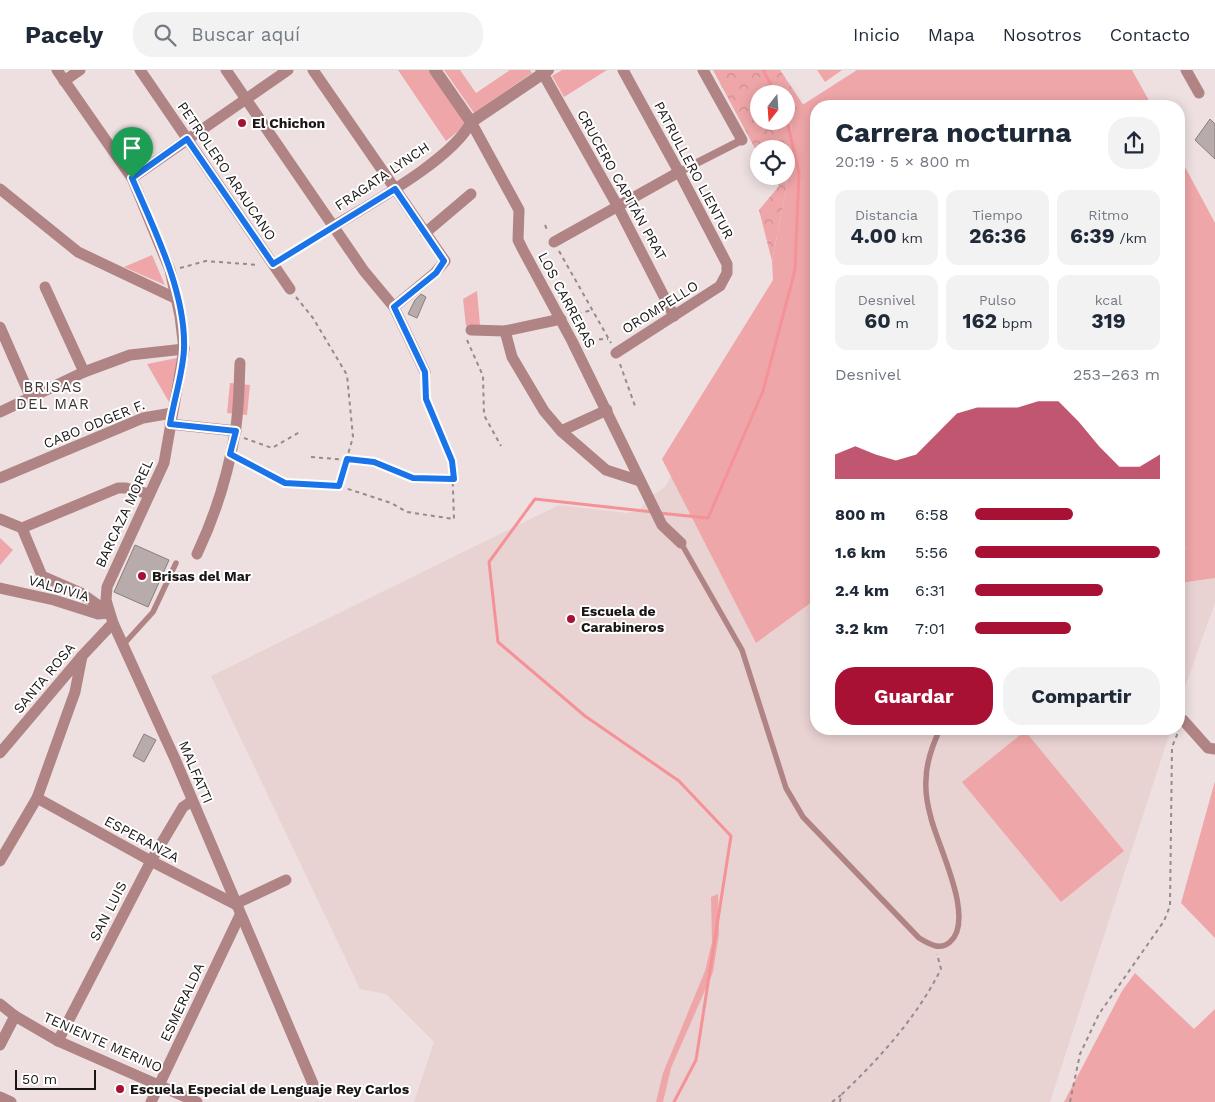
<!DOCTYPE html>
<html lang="es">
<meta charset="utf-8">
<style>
body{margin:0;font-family:"Work Sans",sans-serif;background:#f2f2f3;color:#1f2937;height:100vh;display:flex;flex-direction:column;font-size:19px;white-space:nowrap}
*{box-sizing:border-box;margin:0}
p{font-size:16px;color:#747a83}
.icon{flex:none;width:28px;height:28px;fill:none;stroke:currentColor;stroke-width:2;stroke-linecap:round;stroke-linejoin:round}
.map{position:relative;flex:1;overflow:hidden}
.panel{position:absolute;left:810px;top:30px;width:375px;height:635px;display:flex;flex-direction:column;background:#fff;border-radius:20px;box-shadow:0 2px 12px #0003}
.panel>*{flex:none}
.needle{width:32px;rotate:197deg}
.controls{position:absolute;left:750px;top:15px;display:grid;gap:10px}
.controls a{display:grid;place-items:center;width:45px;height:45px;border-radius:50%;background:#fff;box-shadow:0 2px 12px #0003;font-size:25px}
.scale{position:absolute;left:15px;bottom:12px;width:81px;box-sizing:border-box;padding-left:5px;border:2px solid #1b1616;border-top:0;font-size:14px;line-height:18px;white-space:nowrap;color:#1b1616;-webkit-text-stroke:4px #fff;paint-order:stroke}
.pin{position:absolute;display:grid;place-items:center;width:42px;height:42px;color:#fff;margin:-51px -21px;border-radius:50% 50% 50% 0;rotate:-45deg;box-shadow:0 0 5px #0007}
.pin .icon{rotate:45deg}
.round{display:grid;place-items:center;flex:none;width:52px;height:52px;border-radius:20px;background:#f2f2f3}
.summary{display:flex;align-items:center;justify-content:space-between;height:85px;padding:0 25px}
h1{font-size:28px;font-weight:700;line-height:38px}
.metrics{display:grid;grid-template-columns:repeat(3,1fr);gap:8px;height:85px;padding:5px 25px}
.metrics div{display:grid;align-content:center;border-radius:12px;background:#f2f2f3;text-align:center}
.metrics b{font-size:21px;font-weight:700}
.metrics small{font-size:14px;font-weight:400}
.metrics p{font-size:14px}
.chart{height:140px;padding:10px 25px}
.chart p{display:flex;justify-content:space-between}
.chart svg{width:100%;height:90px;margin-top:5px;fill:#a81034;opacity:.7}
.cta{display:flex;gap:10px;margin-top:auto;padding:10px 25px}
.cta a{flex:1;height:58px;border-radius:20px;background:#a81034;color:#fff;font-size:20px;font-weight:700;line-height:58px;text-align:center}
.cta a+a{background:#f2f2f3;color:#1f2937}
ul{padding:0 25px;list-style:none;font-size:16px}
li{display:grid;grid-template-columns:80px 60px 1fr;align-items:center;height:38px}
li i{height:12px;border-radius:6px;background:#a81034}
header{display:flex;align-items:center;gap:30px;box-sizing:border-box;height:70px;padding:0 25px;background:#fff;border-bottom:1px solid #e0e1e3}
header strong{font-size:24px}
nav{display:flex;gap:28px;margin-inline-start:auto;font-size:18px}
.search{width:350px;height:45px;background:#f2f2f3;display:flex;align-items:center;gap:12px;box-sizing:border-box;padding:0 18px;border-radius:20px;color:#747a83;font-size:19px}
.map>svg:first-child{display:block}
</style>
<header>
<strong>Pacely</strong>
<div class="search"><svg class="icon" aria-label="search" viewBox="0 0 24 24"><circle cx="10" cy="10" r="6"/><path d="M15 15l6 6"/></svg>Buscar aquí</div>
<nav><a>Inicio</a><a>Mapa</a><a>Nosotros</a><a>Contacto</a></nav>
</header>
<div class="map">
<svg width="1215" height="1032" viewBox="0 0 1215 1032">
<defs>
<pattern id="forest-crowns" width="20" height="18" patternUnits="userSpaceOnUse" patternTransform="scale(1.25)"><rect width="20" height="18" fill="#efa6a8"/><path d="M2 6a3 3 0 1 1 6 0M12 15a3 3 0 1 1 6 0" fill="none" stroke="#cc8e90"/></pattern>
</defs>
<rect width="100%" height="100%" fill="#eee0e0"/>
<g fill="#e9d2d2">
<path d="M1179,86L1215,153V533L1179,634Z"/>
<path d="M816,152V659H1171L1050,1032H414L434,972L386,924L360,919L211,606L559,435L627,443L640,440L647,429L665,417Z"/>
</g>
<g fill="#efa6a8">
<path d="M398,0H430L466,55L446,71Z"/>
<path d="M444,0H460L476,23L510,0H530L532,3L474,43Z"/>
<path d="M562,0H607L564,27L552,6Z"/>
<path d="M817,0H842L825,12Z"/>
<path d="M857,0H1132L1152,36H816V529L756,573L662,389L773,210L772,191L786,120L793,41Z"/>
<path d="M1179,86L1215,153V508L1179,513V491L1186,478L1179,467Z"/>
<path d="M152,185L165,215L124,197Z"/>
<path d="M477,221L480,255L466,256L463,229Z"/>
<path d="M177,288L169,332L147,294Z"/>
<path d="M230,313L250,315L247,345L227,343Z"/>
<path d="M0,468L13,480L0,495Z"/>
<path d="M1025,661L1124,781L1061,832L962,712Z"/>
<path d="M1215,711V868L1181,833Z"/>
<path d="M718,824L719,864L713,902L671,998L663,1032H656L663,1003L705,901L712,872L711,827Z"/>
<path d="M1135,903L1194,959L1215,939V1032H1064L1122,921Z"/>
</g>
<path fill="url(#forest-crowns)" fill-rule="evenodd" d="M713,0H780L804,36L793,41L786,120L772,191L759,140L779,116L773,106H786V79H759V86ZM759,24H786V51H759Z"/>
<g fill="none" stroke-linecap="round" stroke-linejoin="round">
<g stroke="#f59297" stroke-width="3">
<path d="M763,0L776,24"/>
<path d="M653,442L535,429L489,492L498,572L585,646L679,711L731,766L696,990L674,1032"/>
<path d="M659,443L708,448L763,321L795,200L799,103L786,47"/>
</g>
</g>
<g fill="#b8abab" stroke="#897d7d">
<path d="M1210,49L1215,54V89L1195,70Z"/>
<path d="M421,224L426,227L417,248L408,244L415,230Z"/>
<path d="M135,475L169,490L148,537L114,522Z"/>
<path d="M144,664L156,670L144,692L133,686Z"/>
</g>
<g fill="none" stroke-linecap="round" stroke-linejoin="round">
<g stroke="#958b8b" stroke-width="2" stroke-dasharray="4 4" stroke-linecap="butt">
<path d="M545,155L548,162"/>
<path d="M559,181L611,273"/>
<path d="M282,188L325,162"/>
<path d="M180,198L206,191L259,195"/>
<path d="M296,227L313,248L347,305L353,367L339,416"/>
<path d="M570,246L592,240"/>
<path d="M467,270L483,306L484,345L501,376"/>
<path d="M583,270L608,269"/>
<path d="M620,294L635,336"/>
<path d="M244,368L272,378L300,362"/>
<path d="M311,387L374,392L413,408L454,409"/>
<path d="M242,390L285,413L339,416L391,433L407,442L454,449L452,391L426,329L425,312"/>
<path d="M832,1032L841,1025"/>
<path d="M840,1032L841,1025C880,988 917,947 941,899L937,884"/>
<path d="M1070,1032L1080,984L1099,944L1164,851L1170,836L1172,677L1179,660"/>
</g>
<g stroke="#b08485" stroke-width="5.5">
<path d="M681,473L742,580L786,718L803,747L919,868C929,874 940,881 950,872C976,849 938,777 931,748C928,737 925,722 926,710C926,693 933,674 940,659"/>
<path d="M123,575L153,542L176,493"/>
</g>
<path stroke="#b08485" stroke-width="8" d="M679,102L742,70"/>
<g stroke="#b08485" stroke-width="11">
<path d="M57,0L132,108L170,200L180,246L184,279L164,393L107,517L106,530L113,553L175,689L313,1014"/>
<path d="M140,0L290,219"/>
<path d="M226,0L364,201L394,237L425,302"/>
<path d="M313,0L445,191L435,203L394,237"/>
<path d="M541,0L617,135L674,246"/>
<path d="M703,0L742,70"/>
<path d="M1186,0L1199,23"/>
<path d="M64,11L80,0"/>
<path d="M471,52L519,140L518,170L523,180L572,271L662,455L681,473"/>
<path d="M132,108L288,0"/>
<path d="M0,119L78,182L177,229"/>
<path d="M334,156C370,134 453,89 471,52"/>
<path d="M425,163L471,124"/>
<path d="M554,172L679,102"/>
<path d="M45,217L84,302"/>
<path d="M0,257L31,328"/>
<path d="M471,260L505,261L561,249"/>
<path d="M505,261L512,287L544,341L561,361L606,400L640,411"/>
<path d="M616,283L720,216L727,203V194L679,102L623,0"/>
<path d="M0,342L84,302L130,285L184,279"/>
<path d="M170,354L236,361"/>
<path d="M561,361L607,340"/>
<path d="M0,408L143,348L172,343"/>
<path d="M0,449L22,458L42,506L81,523L109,543"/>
<path d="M22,458L118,418H126L149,424"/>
<path d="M197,484C215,446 228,404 235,363C239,340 239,316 240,293"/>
<path d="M0,518L54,530L98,544L109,543"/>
<path d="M1183,650L1208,678L1215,679"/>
<path d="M0,683L82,586L113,553"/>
<path d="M37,728L151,791L235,834L286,810"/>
<path d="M0,791L37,728L75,622L82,586"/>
<path d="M0,934L15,946L58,971L197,1032"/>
<path d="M58,971L151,791L183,737L192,731"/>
<path d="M0,975L15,946"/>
<path d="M0,1027L11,1032"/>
<path d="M151,1032L240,845"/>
</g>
<path stroke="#b08485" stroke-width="12" d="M435,0L471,52L548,0"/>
</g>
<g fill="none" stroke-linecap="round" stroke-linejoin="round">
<defs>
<path id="route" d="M187,69L273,194L395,119L444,191L436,203L394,237L425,302L426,329L452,391L454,409L413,408L374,392L347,389L339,416L285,413L230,384L236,361L170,354C174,329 183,303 184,279C186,222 154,159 132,108Z"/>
</defs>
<use href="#route" stroke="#fff" stroke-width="10"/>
<use href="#route" stroke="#1a73e8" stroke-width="6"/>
</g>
<g fill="#a81034" stroke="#fff" stroke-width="2">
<circle cx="242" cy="53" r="5"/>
<circle cx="142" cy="506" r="5"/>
<circle cx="571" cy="549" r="5"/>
<circle cx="120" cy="1019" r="5"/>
</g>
<g text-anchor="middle" stroke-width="4" stroke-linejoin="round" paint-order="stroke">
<g font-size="14" font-weight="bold" fill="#1b1616" stroke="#fff" text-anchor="start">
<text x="252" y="58">El Chichon</text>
<text x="152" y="511">Brisas del Mar</text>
<text x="581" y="546">Escuela de<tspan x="581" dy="16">Carabineros</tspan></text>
<text x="130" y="1024">Escuela Especial de Lenguaje Rey Carlos</text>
</g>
<g font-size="14" fill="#1b1616" stroke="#fff">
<text transform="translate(694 100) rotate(62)" y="5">PATRULLERO LIENTUR</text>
<text transform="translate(227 101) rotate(56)" y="5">PETROLERO ARAUCANO</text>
<text transform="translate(382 106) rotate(-34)" y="5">FRAGATA LYNCH</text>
<text transform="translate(622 115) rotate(61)" y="5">CRUCERO CAPITÁN PRAT</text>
<text transform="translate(567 230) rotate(62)" y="5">LOS CARRERAS</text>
<text transform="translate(660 237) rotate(-32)" y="5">OROMPELLO</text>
<text transform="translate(94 354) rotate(-22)" y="5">CABO ODGER F.</text>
<text transform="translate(124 443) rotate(-65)" y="5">BARCAZA MOREL</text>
<text transform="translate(59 518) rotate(16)" y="5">VALDIVIA</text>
<text transform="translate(44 608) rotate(-50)" y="5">SANTA ROSA</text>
<text transform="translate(196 702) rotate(67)" y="5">MALFATTI</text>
<text transform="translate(142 769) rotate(28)" y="5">ESPERANZA</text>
<text transform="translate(108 841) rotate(-63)" y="5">SAN LUIS</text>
<text transform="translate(182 932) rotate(-65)" y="5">ESMERALDA</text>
<text transform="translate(103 972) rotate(24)" y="5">TENIENTE MERINO</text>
</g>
<g font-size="15" letter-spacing="1" fill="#3f3435" stroke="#fff">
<text x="53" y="322">BRISAS<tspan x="53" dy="17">DEL MAR</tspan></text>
</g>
</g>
</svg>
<div class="controls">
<a><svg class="needle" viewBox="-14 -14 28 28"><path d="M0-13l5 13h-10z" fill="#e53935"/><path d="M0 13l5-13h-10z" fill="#747a83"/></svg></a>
<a><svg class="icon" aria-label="locate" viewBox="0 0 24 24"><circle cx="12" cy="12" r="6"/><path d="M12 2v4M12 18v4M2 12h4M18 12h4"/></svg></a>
</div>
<div class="scale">50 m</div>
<div class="pin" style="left:132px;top:108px;background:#1e9e55"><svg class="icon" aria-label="arrive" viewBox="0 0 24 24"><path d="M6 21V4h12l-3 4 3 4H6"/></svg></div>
<section class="panel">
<div class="summary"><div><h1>Carrera nocturna</h1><p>20:19 · 5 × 800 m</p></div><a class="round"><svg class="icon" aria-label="share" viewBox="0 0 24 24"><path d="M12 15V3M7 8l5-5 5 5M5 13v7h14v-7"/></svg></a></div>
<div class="metrics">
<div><p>Distancia</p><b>4.00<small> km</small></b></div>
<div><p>Tiempo</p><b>26:36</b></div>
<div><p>Ritmo</p><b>6:39<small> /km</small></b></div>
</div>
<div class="metrics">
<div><p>Desnivel</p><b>60<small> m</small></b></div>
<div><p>Pulso</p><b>162<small> bpm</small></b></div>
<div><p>kcal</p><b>319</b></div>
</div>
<div class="chart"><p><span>Desnivel</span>253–263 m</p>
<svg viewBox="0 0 160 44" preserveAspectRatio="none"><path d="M0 44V32L10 28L20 32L30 35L40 32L50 22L60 12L70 9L80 9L90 9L100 6L110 6L120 16L130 28L140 38L150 38L160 32V44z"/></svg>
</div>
<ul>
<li><b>800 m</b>6:58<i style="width:53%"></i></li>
<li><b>1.6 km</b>5:56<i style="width:100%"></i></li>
<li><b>2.4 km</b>6:31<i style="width:69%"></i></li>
<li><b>3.2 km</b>7:01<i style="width:52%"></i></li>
</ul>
<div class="cta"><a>Guardar</a><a>Compartir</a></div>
</section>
</div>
